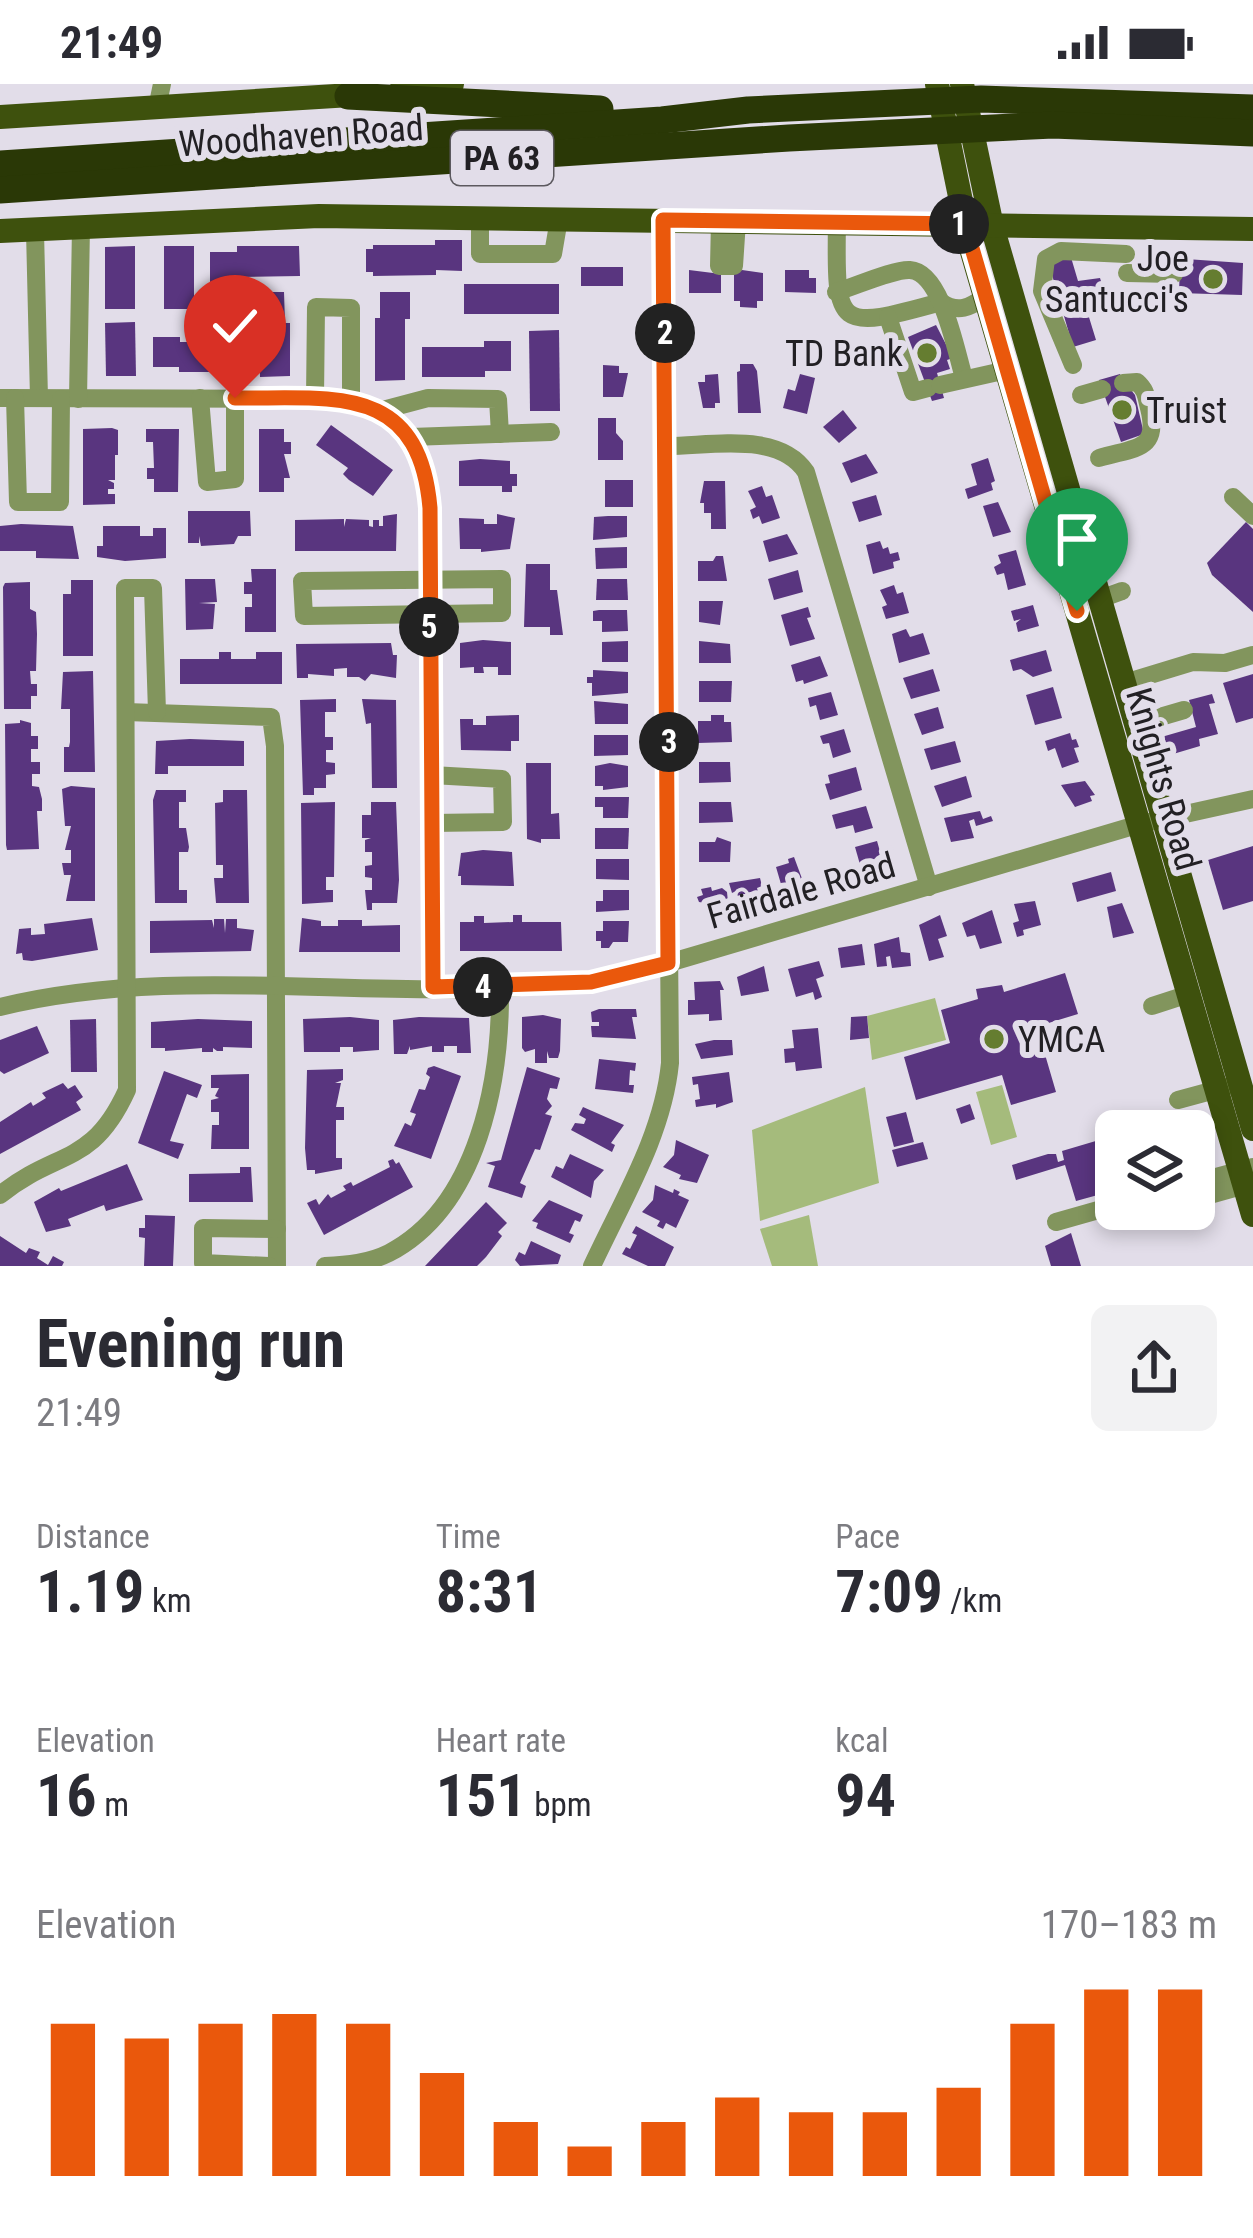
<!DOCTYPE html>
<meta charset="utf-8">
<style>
body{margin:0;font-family:"Roboto Condensed",sans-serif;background:#f2f2f3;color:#2b2b33;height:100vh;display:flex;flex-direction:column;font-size:45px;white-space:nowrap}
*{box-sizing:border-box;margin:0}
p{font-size:39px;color:#7c7c81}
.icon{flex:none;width:66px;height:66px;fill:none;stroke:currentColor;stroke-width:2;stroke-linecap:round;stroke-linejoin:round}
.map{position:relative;height:1182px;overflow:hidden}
.sheet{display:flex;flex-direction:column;background:#fff;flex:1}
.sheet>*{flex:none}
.buttons{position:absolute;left:1095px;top:1026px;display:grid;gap:24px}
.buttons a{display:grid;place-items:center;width:120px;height:120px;border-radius:18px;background:#fff;box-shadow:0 6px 18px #0003;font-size:60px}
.pin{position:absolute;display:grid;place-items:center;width:102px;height:102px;color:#fff;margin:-123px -51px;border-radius:50% 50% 50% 0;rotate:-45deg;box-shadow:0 0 12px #0007}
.pin .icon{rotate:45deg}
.km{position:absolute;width:60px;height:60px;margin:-30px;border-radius:50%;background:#222;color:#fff;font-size:33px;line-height:60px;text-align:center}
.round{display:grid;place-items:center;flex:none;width:126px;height:126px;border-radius:18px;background:#f2f2f3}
.overview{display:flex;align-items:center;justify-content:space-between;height:204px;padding:0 36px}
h1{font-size:66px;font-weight:700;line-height:90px}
.metrics{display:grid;grid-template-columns:repeat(3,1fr);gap:18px;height:204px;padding:12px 36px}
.metrics div{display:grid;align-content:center}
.metrics b{font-size:60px;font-weight:700}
.metrics small{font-size:33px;font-weight:400}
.metrics p{font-size:33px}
.chart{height:336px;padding:24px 36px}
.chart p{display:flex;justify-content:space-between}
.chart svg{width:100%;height:216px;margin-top:12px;stroke:#ea580c;stroke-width:6}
.status{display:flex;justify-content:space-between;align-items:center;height:84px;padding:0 60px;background:#fff;direction:ltr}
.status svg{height:33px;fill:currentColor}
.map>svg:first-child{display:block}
</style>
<div class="status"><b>21:49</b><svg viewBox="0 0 49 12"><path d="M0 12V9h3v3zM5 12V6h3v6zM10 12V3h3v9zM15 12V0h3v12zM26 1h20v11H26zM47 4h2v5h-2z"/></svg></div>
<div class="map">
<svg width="1253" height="1182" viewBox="0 0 1253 1182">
<rect width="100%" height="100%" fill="#e2dde9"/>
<g fill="#a5bb7c">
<path d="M935,914L946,956L872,976L867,932Z"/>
<path d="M1002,1001L1017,1053L991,1061L976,1008Z"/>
<path d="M865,1003L879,1099L760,1137L752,1046Z"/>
<path d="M809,1131L818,1182H772L760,1145Z"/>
</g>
<g fill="#59357f">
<path d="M435,156H462V187L436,186V191L373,192V188H366V165H373V161H435Z"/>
<path d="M135,162V225H105V163Z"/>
<rect x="164" y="162" width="30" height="63"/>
<path d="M237,162H299L300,192L237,193V198H210V168H237Z"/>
<path d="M1070,170L1078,197L1100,194L1105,210L1084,217L1096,256L1073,263L1048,177Z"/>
<path d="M1186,175L1243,179L1242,211L1179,209L1180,177Z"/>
<rect x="581" y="183" width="42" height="19"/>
<path d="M689,186L721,190V209H689Z"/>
<path d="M742,186L763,189V217H757V224L740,223V217H734V188Z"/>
<path d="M785,186H809V194H816V209L785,208Z"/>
<rect x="464" y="200" width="95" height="30"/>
<path d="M253,208H284L285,239H290V292L260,293L259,240H254Z"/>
<path d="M380,208H410V235H405V296L375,297V234H380Z"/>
<path d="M135,238L136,292H106L105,239Z"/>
<path d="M936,241L953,274L947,276L950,285L937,289L944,314L932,317L908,253Z"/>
<path d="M559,246L560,327H530L529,247Z"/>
<path d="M153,253H180V258H242V288H179V283H153Z"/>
<path d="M484,257H511V287H485V293H422V263H484Z"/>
<path d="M740,280H753L757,287L761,329H738L737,288L740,287Z"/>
<path d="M603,281L619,282V289H628L623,313H603Z"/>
<path d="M718,290L720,319H715V324H703L698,298H705V291Z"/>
<path d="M800,290L815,294L807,330L783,324L788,305L795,307Z"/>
<path d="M1120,290L1126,307L1131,306L1135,311L1144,350L1121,358L1099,296Z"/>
<path d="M843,326L857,344L839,359L823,343Z"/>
<path d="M598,334H616V349L623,357V376H598Z"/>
<path d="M331,341L393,386L373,412L349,396L343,390L348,384L316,361Z"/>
<path d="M112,344L118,346V371H115V396H108L114,399V405H108V410H115V420L83,421V345Z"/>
<path d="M146,345H179L178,408H154V395H147V384H154L153,358H146Z"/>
<path d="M259,345H284V358H291V370H284L290,394H284V408H259Z"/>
<path d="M866,370L878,389L851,399L842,379Z"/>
<path d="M988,374L995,397L991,399L993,406L968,415L965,405L977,401L971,380Z"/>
<path d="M480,375L510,377V390H517V402H512V408H502V402H459V377Z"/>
<rect x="605" y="396" width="28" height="27"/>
<path d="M704,397H725L726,445H711V429H704V419H700Z"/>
<path d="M762,402L766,413L772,411L780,434L762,440L759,432L753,435L750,426L756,423L748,407Z"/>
<path d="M876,411L882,431L859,438L852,418Z"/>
<path d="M998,418L1011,448L993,453L983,422Z"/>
<path d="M188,427H250L251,452H238L234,460L201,462L199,452V459H188Z"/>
<path d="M397,430L396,467H295V436L344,435V443L346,435L369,436V442L373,443V436H379V442H383V432Z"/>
<path d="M497,430L515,434L510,465L481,468V465H460L459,434L484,435V440H497Z"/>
<path d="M608,432H627V453L593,456L594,433Z"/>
<path d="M1246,438L1253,445V528L1212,491L1207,479Z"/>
<path d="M21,440L73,442L79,475L36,474V467H0V442Z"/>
<path d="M103,442H140V452H153V444H166V474L125,477L97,473V462H103Z"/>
<path d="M787,450L798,470L769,478L763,457Z"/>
<path d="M880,457L883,465L888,463L890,470L898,468L900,476L893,478L894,484L873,490L866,461Z"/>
<path d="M627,463V484L596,485L595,464Z"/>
<path d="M1016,466L1026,501L1008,506L1004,489L997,491L994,483L1001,479L998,471Z"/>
<path d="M716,472H723L727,497H698V477H713Z"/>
<path d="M526,480H550V506H557L563,551H550V543H524Z"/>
<path d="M251,485H276V548H245V523H252V510H244V498H252Z"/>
<path d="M798,486L803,508L774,516L768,495Z"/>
<path d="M185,495H215L217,518L199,519L215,520L213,545L186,546Z"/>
<path d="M597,495H627L628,516H596Z"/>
<path d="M71,496H93V572H63V510H71Z"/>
<path d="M30,498V525L36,528L37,550L36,587H30L31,600H37V612H31V625H4L3,503L5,499Z"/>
<path d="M894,501L897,510L903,508L909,529L886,535L882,523L887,521L880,506Z"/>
<path d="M699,517H723L720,541L699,538Z"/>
<path d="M1033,521L1039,542L1018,548L1016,539L1021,535L1014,537L1011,527Z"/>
<path d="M808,523L811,533L807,534L815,555L790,562L781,531Z"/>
<path d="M599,526H627L628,547L602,548V537H593V527Z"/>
<path d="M906,545L910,553L923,549L930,570L899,579L892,550Z"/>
<path d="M483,556L511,558V591H498V583H483L484,589H474V583L460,584V559Z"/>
<path d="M628,557V578H602V558Z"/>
<path d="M699,557L730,560L731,579H699Z"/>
<path d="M391,559L393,571H397L396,594L371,590L365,597L359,593H347V584L334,585V592L308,590V594H297L296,560Z"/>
<path d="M1046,566L1052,587L1033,593L1021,585L1013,587L1010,576Z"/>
<path d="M219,568H231V575H256V568H282V600H180V575H219Z"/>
<path d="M820,572L828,592L804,600L803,596L796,598L791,581Z"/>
<path d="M933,585L940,607L911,615L903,594Z"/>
<path d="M593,586L628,588V609L592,612V599H587V593H593Z"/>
<path d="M93,587L95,688H64V663H69L70,658V625H61L63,588Z"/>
<path d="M1253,590V634L1236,639L1223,599Z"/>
<path d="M699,597H732L731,618H699Z"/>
<path d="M1053,603L1062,634L1035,641L1026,611Z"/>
<path d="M831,608L838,631L820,636L816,621L810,623L808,614Z"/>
<path d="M1212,610L1215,619L1209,620L1218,650L1199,655L1200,662L1163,673L1158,654L1196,643L1189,616Z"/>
<path d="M336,615V628H325V653H333V666H326V678L335,679V690L326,691V704H314V711H303L300,616Z"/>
<path d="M362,615L396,616L397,704H372L371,639L366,640Z"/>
<path d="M594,617L628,620V640H595Z"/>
<path d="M938,623L944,644L922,651L914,630Z"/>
<path d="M519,631V657H511V667L461,666L460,635H473V641H486V632Z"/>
<path d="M711,631H724V638H731L732,658L698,659V637H711Z"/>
<path d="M20,636L31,639V652H38V665H31V678H40V690H32V702L39,703L42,715V727H37L39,765L7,766L6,761L5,640L20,639Z"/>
<path d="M844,645L851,668L833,674L829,659L823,660L820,652Z"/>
<path d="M1070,649L1072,656L1076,655L1079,663L1074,664L1079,678L1062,684L1055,664L1048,667L1045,657Z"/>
<path d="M594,651H628V671L594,672Z"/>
<path d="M190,655L244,657V682H168V690H155L156,657Z"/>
<path d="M955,657L961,678L931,686L924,665Z"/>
<path d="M699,678H730L731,698L699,699Z"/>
<path d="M526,679H551V730L559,729L560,755H541V759L527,755Z"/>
<path d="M610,679L628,682V703L603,706V702H595V682Z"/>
<path d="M856,683L862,706L830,716L825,700L830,699L828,691Z"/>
<path d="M966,692L972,713L942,723L934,702Z"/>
<path d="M1085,697L1095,711L1090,712L1092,717L1075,723L1061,701Z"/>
<path d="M71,702L95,704V817H66L71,791H64L62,779H71V766H65L71,742H65L62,705Z"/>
<path d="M156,706H186V718H179V744H186L189,763L188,768H179V806H187V819H155L153,716Z"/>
<path d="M223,706H247L249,819H216L214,794H223V781H216L215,719L223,718Z"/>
<path d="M595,713H629L628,734H603V723H595Z"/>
<path d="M335,718L334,793H326V806H333V818L302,820L301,719Z"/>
<path d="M371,718H396L399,796L397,819H372V826H367L365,806H372V794L365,793V782L372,781V768H365V756L371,754H362V731H371Z"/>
<path d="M699,718H731L733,738L699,739Z"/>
<path d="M866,722L873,744L855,749L853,741L836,745L832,731Z"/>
<path d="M980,727L983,735L991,732L993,737L976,742L974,735L969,737L974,754L951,758L944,734Z"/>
<path d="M595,744H629L628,765H595Z"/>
<path d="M717,753L731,758L730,778H699V758H715Z"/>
<path d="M877,757L883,778L861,784L855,763Z"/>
<path d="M1253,762V817L1223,826L1208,776Z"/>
<path d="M483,766L512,768L514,802L461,801V792H458L461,769Z"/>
<path d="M794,773L804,800L783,807L776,783L789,779L788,775Z"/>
<path d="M596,775H629V796L596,795Z"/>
<path d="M1111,788L1116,807L1077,818L1072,799Z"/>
<path d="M760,794L762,802L757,804L761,820L742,826L736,807L732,809L729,799Z"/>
<path d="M711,803L712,807L722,804L727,808L729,829L710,835L705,819L699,818L697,813L703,811L701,805Z"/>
<path d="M603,806H629V826L596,828V817H603Z"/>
<path d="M1035,817L1041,841L1023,846L1024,851L1017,853L1013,839L1019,837L1014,820Z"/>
<path d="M1122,819L1134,849L1113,854L1107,823Z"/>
<path d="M992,826L1002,859L980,865L975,851L967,853L962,839Z"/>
<path d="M513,831H522V838H561L562,867H460V838H474V832H484V839L513,838Z"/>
<path d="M940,831L947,852L938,855L944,873L929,877L919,841Z"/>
<path d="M92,834L98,866L32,877L23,876L22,869L16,870L19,845L31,844V851L45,850L44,840Z"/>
<path d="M302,834L321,837V842H338V836H362V842L400,841V868H299Z"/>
<path d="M214,835H224L225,849L226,835H237V844L254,846L251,867L150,869V837L212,836L214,844Z"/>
<path d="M603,837H629L628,858H613L609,864H601V857H596V847H603Z"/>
<path d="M899,853L901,868L910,869L911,882L892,884L890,872L886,873L887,882L877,883L874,860Z"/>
<path d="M862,860L865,881L841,884L838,864Z"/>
<path d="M819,877L824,892L816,895L822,913L815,916L813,908L796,913L788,885Z"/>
<path d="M764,882L769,907L741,912L737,893Z"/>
<path d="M1065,889L1078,930L1042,941L1045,948L1039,950L1056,1008L1011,1021L1002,991L916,1016L904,973L950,959L941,926L978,915L976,905L1002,901L1004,908Z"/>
<path d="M720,897L724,906H720L722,936L709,937V930L688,931V916H695L694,898Z"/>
<path d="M599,925H636L637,933H632L636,955L592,953L591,942H599V938H592L591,928Z"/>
<path d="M543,931L561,935L560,967L558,974H549L547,967V979H535V965L525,968L522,964V933Z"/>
<path d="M867,932L869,954L850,956L851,933Z"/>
<path d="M350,933L379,936V966L353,968V963H340V968H304L303,935Z"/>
<path d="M419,933L469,934L471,969H457V962H444V968H432V962L410,966V962L407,970H394L393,936Z"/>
<path d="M96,935L97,988H71L70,936Z"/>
<path d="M198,935L252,937V964L223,963V967H217L213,964V968H202V964L165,967V964H151V938Z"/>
<path d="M37,942L49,969L4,990L0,987V956Z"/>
<path d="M818,944L822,984L796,987L795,978L785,979L784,965L794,964L792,946Z"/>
<path d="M714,956H732L733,971L701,975L695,960Z"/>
<path d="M599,975L636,979L635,987L630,986L629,1001H634L633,1009L595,1005Z"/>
<path d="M434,982L461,992L431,1075L394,1062L405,1039L411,1042L416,1030L410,1028L419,1005L425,1006L430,993L426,990L428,984Z"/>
<path d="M527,983L560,994L557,1005L550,1004L547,1015L552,1022L545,1030L552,1032L540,1066L535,1065L520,1099L526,1102L522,1114L488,1103L495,1082L486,1079L501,1076Z"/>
<path d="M343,985V996L335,999H341L336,1023H344V1036H336V1074H342V1085L315,1090V1086H307L305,1064L307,986Z"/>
<path d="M164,987L202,1001L197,1014L187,1010L170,1057L184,1060L178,1075L138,1059Z"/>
<path d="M729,988L733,1018L716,1024V1020L696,1023L695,1016L700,1015L698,1000L693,1001L692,993Z"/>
<path d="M249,990V1065H211L212,1041H219V1028H211V1016L219,1014L215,1012L219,1004H211V991Z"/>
<path d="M63,999L68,1005L75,1001L83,1013L76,1018L81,1026L0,1070V1038L31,1018L33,1022L46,1014L42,1009Z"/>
<path d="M970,1020L975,1035L961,1040L956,1025Z"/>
<path d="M583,1023L624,1041L611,1059L615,1061L612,1068L571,1046L575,1039L584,1040L586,1035L579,1031Z"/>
<path d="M906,1028L914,1058L894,1063L886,1033Z"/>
<path d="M1172,1034L1176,1047H1132V1046Z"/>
<path d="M1116,1051V1106L1076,1117L1065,1081L1016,1096L1012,1081L1048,1070H1056L1058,1078L1064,1076L1062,1067Z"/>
<path d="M676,1056L709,1071L697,1099L679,1095L681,1091L663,1083L674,1071Z"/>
<path d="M923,1058L928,1075L897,1083L892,1066Z"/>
<path d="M570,1070L604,1086L594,1097L591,1114L551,1093L556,1082L563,1085Z"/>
<path d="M393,1075L396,1080L399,1078L413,1103L324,1151L307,1119L316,1115L319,1121L328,1110L331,1114L346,1106L343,1102L351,1098L353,1102L390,1083L388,1077Z"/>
<path d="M127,1080L143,1116L106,1127L104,1121L68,1135L71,1142L46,1148L34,1118L59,1104L61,1107Z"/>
<path d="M240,1083H251L253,1118H189V1090L240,1089Z"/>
<path d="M655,1101L673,1109L674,1105L680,1108L678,1111L689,1116L676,1144L666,1139L663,1145L657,1142L660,1137L642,1128L653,1116Z"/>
<path d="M549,1116L583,1131L580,1138L575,1136L569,1149L574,1151L570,1159L536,1144L538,1139L532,1137Z"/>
<path d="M486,1118L507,1139L498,1148L502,1152L486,1173L477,1182H425Z"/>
<path d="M145,1131L175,1132L173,1182H144L145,1154L139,1153V1144H145Z"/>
<path d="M636,1142L674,1163L665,1182H648L622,1170L626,1163L630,1165L637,1151L632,1149Z"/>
<path d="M1071,1149L1081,1182H1051L1045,1162Z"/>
<path d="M0,1152L26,1169L29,1164L40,1168L37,1174L48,1181L53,1172L64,1178L62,1182H0Z"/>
<path d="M531,1157L561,1171L558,1180L520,1182L515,1176L519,1168L525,1171Z"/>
</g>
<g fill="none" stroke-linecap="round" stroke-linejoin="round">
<g stroke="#82955d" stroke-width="18">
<path d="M157,24L162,0"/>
<path d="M480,134V170H553L559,135"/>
<path d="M720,137L719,182H734L737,137"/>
<path d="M837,138C835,246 837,247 941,218C958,230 970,223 985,213"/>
<path d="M35,147L39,314"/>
<path d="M1127,189L1174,190"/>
<path d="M836,208C854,203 893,185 910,186C942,188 956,268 964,294"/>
<path d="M888,233L913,308L928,304"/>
<path d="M1073,281L1042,207L1046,175L1061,167L1126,170"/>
<path d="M940,301L1007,286"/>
<path d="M1081,311L1102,305"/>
<path d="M0,314L338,315L379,327L411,353"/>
<path d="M15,314L18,418H60L61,315"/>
<path d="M200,314L207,398L235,395V314"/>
<path d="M315,314L316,223L351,224V318"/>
<path d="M78,315L81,143"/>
<path d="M379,327L428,314L498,315L500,350"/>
<path d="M411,353L424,386L430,424L433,903"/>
<path d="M411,353L551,348"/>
<path d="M668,362C711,362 779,347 806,388L929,803"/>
<path d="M1099,374C1134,363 1160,368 1149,324C1146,312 1146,306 1137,298L1123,299"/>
<path d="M1233,413L1253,432"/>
<path d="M502,495V529L304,532L302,497Z"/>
<path d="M1100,515L1122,507"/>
<path d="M1124,599L1193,578L1225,579L1253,571"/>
<path d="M126,628L271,633L275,662L277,1182"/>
<path d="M1136,640L1184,626"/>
<path d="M432,691L502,695L503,738L432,739"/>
<path d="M1152,922L1189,910"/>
<path d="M0,923C208,872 429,932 638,888L1140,740L1253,715"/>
<path d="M1178,1016L1226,1003"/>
<path d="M1194,1099L1253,1083"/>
<path d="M1213,1110L1253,1099"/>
<path d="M0,1111C57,1065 92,1083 127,1006L125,504H153L157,628"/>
<path d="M1056,1138L1116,1121"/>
<path d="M269,1182L203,1179V1144L277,1145"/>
<path d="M325,1182C347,1181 369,1179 389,1169C479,1122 501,995 500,904"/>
<path d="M592,1182C622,1117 663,1051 670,979L663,136"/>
</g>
<g stroke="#3e510d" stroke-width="24">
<path d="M937,0L970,161L1253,1131"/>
<path d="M962,0L992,142L1253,1045"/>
<path d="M401,6L452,0"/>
<path d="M0,33L367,10"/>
<path d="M0,147L319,132L1253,145"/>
</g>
<g stroke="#2a3806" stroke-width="27">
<path d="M348,12L600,25"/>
<path d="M0,80L662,36L748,26L981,15L1253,24"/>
<path d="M0,106L789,54L1053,41L1253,49"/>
</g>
</g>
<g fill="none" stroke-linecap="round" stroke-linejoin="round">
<defs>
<path id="route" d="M235,314C333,315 419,298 430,424L433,903L591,898L668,879L663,136L965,140L1077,527"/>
</defs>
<use href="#route" stroke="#fff" stroke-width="24"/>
<use href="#route" stroke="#ea580c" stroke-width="15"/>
</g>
<g fill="#657d30" stroke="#e2dde9" stroke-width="4.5">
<circle cx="1213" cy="195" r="12"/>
<circle cx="927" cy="269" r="12"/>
<circle cx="1122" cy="326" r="12"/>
<circle cx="994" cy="955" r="12"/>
</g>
<g text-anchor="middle" stroke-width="12" stroke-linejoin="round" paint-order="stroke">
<rect fill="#e2dde9" stroke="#5c595f" stroke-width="3" x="451" y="47" width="102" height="54" rx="9"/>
<g font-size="33" font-weight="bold" fill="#222024">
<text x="502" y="86">PA 63</text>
</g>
<g font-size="36" fill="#222024" stroke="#e2dde9">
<text transform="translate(301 51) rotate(-4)" y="13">Woodhaven Road</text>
<text transform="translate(1164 695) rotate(74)" y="13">Knights Road</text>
<text transform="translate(801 806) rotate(-16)" y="13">Fairdale Road</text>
</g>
<g font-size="36" fill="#222024" stroke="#e2dde9" text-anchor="end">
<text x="1189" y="187">Joe<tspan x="1189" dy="41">Santucci's</tspan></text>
<text x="903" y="282">TD Bank</text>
<text x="1146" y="339" text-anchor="start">Truist</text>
<text x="1018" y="968" text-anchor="start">YMCA</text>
</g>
</g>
</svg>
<div class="buttons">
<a><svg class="icon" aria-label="layers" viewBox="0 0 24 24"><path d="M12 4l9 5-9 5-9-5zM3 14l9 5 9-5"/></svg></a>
</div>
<div class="pin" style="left:1077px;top:527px;background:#1e9e55"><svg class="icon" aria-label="arrive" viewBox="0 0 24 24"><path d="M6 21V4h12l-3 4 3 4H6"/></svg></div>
<div class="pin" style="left:235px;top:314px;background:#d93025"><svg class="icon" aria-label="check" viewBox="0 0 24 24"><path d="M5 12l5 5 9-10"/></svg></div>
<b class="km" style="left:959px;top:140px">1</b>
<b class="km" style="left:665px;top:249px">2</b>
<b class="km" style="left:669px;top:658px">3</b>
<b class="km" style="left:483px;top:903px">4</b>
<b class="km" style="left:429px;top:543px">5</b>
</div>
<section class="sheet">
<div class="overview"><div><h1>Evening run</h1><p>21:49</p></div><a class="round"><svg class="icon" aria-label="share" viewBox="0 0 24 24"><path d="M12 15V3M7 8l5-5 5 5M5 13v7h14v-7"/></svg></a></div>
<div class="metrics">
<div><p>Distance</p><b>1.19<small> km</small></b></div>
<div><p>Time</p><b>8:31</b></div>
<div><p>Pace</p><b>7:09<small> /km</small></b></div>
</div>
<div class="metrics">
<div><p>Elevation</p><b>16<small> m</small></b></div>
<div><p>Heart rate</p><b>151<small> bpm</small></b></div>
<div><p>kcal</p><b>94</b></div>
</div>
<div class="chart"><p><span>Elevation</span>170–183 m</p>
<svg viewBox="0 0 160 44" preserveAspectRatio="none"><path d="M5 44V13M15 44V16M25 44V13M35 44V11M45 44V13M55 44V23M65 44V33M75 44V38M85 44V33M95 44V28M105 44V31M115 44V31M125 44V26M135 44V13M145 44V6M155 44V6"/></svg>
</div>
</section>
